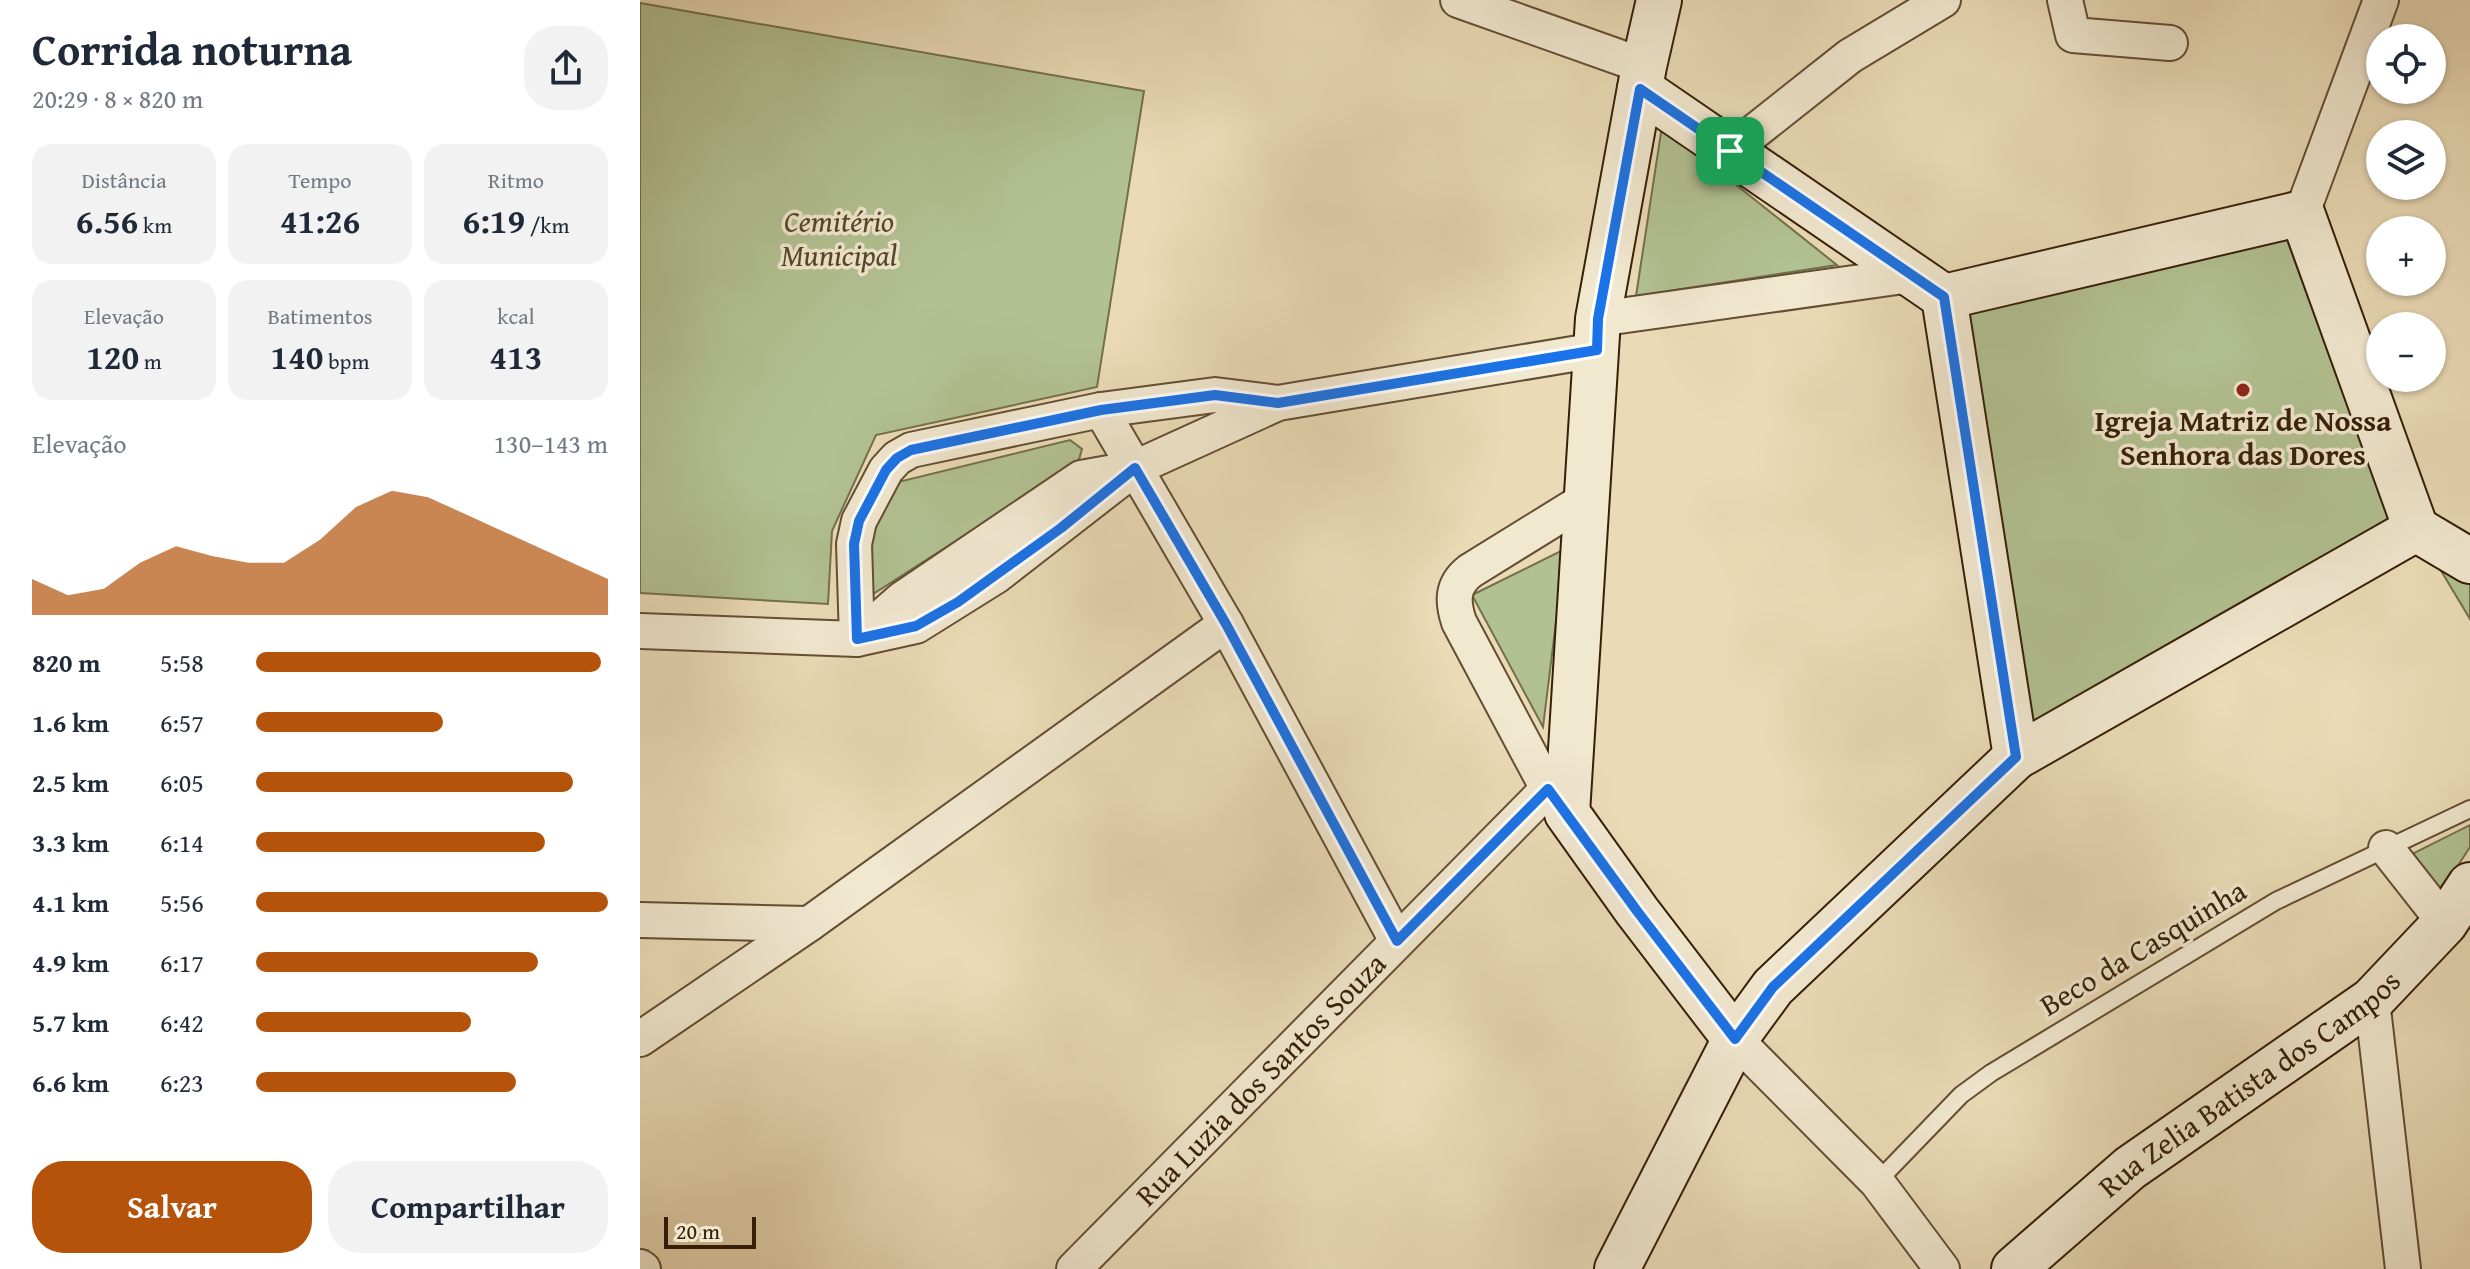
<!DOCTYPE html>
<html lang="pt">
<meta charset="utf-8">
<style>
body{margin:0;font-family:"Gentium Book Plus",serif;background:#f2f2f3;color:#1f2937;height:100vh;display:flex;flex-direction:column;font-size:30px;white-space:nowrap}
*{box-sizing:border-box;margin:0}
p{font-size:26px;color:#747a83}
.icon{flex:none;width:44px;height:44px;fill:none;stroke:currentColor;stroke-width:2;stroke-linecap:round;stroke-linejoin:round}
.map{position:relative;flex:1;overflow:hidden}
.side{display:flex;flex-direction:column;background:#fff;width:640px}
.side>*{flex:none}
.buttons{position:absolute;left:1726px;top:24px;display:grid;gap:16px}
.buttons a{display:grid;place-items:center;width:80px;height:80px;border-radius:50%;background:#fff;box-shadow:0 2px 6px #0004;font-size:40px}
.scale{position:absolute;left:24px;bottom:20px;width:92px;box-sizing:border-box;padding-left:8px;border:4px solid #371f07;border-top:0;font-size:22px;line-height:28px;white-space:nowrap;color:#371f07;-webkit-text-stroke:6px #f1e8d0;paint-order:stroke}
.pin{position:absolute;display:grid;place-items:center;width:68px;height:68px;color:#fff;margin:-34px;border-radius:16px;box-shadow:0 4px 12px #0006}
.round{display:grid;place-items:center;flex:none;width:84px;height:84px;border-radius:32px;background:#f2f2f3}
.overview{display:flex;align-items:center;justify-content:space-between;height:136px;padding:0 32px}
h1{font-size:44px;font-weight:600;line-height:60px}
.metrics{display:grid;grid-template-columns:repeat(3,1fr);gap:12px;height:136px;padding:8px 32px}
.metrics div{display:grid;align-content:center;border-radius:20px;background:#f2f2f3;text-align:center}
.metrics b{font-size:34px;font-weight:600}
.metrics small{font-size:22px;font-weight:400}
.metrics p{font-size:22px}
.chart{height:224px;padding:16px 32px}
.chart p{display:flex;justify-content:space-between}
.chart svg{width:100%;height:144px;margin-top:8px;fill:#b45309;opacity:.7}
.primary-button{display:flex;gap:16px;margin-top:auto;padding:16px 32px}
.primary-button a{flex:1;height:92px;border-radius:32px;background:#b45309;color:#fff;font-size:32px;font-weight:600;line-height:92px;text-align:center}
.primary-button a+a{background:#f2f2f3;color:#1f2937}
ul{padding:0 32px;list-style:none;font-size:26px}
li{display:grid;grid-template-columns:128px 96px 1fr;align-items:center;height:60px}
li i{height:20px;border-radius:10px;background:#b45309}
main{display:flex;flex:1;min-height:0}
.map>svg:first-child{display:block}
</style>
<main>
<section class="side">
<div class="overview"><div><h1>Corrida noturna</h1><p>20:29 · 8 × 820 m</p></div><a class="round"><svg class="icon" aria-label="share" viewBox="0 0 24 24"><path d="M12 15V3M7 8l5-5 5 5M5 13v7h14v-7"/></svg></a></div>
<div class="metrics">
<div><p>Distância</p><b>6.56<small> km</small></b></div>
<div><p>Tempo</p><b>41:26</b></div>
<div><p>Ritmo</p><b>6:19<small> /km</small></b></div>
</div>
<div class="metrics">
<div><p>Elevação</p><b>120<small> m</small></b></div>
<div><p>Batimentos</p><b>140<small> bpm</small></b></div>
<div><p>kcal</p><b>413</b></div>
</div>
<div class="chart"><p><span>Elevação</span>130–143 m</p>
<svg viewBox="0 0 160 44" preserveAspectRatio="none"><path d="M0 44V33L10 38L20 36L30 28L40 23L50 26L60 28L70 28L80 21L90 11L100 6L110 8L120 13L130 18L140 23L150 28L160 33V44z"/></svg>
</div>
<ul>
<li><b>820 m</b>5:58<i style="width:98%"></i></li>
<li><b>1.6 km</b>6:57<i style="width:53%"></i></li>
<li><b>2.5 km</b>6:05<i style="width:90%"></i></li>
<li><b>3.3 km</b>6:14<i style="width:82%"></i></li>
<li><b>4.1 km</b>5:56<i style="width:100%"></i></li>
<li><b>4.9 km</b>6:17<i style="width:80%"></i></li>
<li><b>5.7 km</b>6:42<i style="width:61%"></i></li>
<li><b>6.6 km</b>6:23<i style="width:74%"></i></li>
</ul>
<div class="primary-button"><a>Salvar</a><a>Compartilhar</a></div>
</section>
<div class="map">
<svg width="1830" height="1269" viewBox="0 0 1830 1269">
<rect width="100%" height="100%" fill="#eadbb6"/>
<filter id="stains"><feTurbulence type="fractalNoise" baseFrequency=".0025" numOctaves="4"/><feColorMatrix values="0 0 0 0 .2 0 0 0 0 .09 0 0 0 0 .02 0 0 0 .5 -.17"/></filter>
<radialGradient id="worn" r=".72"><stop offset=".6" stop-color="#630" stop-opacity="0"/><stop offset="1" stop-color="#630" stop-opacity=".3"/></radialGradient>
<g fill="#b2c192" stroke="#74704c" stroke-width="2">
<path d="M0,3L504,91L457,387L236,435L192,531L188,604L0,593Z"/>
<path d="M1022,126L1197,265L996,296Z"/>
<path d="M1647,240L1751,521L1391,724L1321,312Z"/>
<path d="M430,440L442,449L438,463L233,594L225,548L254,483Z"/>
<path d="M925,549L903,727L832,595Z"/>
<path d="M1794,559L1830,580V619Z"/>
<path d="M1830,825V847L1799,895L1768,856Z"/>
</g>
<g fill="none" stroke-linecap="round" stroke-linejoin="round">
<defs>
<path id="lane" d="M1237,1182L1321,1095L1351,1073L1636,901L1830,809"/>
<g id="street">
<path d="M818,0L1004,66"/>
<path d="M1425,0L1433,35L1530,43"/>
<path d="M1090,151L1210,56L1303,0"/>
<path d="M1662,213L1741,0"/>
<path d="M958,319L1271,275"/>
<path d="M461,410L586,624L757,941"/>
<path d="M0,631L217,639L276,626L356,576L495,468L638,403L957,350"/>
<path d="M220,636L262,599L441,478L491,469"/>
<path d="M217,639L214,544L219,521L246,470L257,458L271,450L461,410L575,395L638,403"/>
<path d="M922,806L908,789L819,622C812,601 812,585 830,571L948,498"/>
<path d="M1746,848L1805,923"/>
<path d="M0,920L169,924"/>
<path d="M1732,1000L1763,1269"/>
<path d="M0,1039L169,924L586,624"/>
<path d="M1095,1039L1237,1182L1302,1269"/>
<path d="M0,1267L3,1269"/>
<path id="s1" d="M434,1269L908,789"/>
</g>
<g id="secondary">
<path d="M1019,0L1004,66L958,319L927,813L997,911L1095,1039"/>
<path d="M1000,89L1304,297"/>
<path d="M1776,529L1830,561"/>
<path d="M1376,757L1304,297L1662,213L1776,529"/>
<path d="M977,1269L1095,1039L1133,987L1376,757L1776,529"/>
<path id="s2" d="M1374,1269L1490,1168L1732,1000L1805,923L1830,885"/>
</g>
</defs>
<use href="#lane" stroke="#644e33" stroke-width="20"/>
<use href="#street" stroke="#644e33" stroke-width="38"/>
<use href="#secondary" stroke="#371f07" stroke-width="48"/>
<use href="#lane" stroke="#f1e8d0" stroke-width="16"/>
<use href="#street" stroke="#f1e8d0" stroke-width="34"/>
<use href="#secondary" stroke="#f1e8d0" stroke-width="44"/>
</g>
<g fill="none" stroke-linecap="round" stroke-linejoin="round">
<defs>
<path id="route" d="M1000,89L1304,297L1376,757L1133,987L1095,1039L997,911L908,789L757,941L586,624L495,468L421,528L318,602L276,626L217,639L214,544L219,521L246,470L257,458L271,450L461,410L575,395L638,403L957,350L958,319Z"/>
</defs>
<use href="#route" stroke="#fff" stroke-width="16"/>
<use href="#route" stroke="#1a73e8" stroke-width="10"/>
</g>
<circle fill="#8f2418" stroke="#f1e8d0" stroke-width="3" cx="1603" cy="390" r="8"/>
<g text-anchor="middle" stroke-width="7" stroke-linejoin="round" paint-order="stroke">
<g font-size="30" font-style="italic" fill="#56482a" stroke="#f1e8d0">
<text x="199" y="232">Cemitério<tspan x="199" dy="34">Municipal</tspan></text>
</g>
<g font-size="30" font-weight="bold" fill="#371f07" stroke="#f1e8d0">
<text x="1603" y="431">Igreja Matriz de Nossa<tspan x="1603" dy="34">Senhora das Dores</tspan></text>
</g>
<g font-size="30" fill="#371f07" stroke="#f1e8d0">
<text transform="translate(1503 948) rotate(-31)" y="10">Beco da Casquinha</text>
<text dy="10" stroke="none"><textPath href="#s1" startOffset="266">Rua Luzia dos Santos Souza</textPath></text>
<text dy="10" stroke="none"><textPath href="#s2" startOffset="300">Rua Zelia Batista dos Campos</textPath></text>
</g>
</g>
<rect width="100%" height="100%" filter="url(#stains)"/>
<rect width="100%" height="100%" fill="url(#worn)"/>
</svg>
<div class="buttons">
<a><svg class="icon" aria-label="locate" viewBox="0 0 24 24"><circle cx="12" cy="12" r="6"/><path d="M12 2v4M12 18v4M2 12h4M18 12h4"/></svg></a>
<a><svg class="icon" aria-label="layers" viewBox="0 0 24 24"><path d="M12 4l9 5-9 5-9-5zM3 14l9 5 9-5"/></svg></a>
<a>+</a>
<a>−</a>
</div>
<div class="scale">20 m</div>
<div class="pin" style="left:1090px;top:151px;background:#1e9e55"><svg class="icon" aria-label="arrive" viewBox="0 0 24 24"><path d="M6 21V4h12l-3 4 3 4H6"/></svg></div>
</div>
</main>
